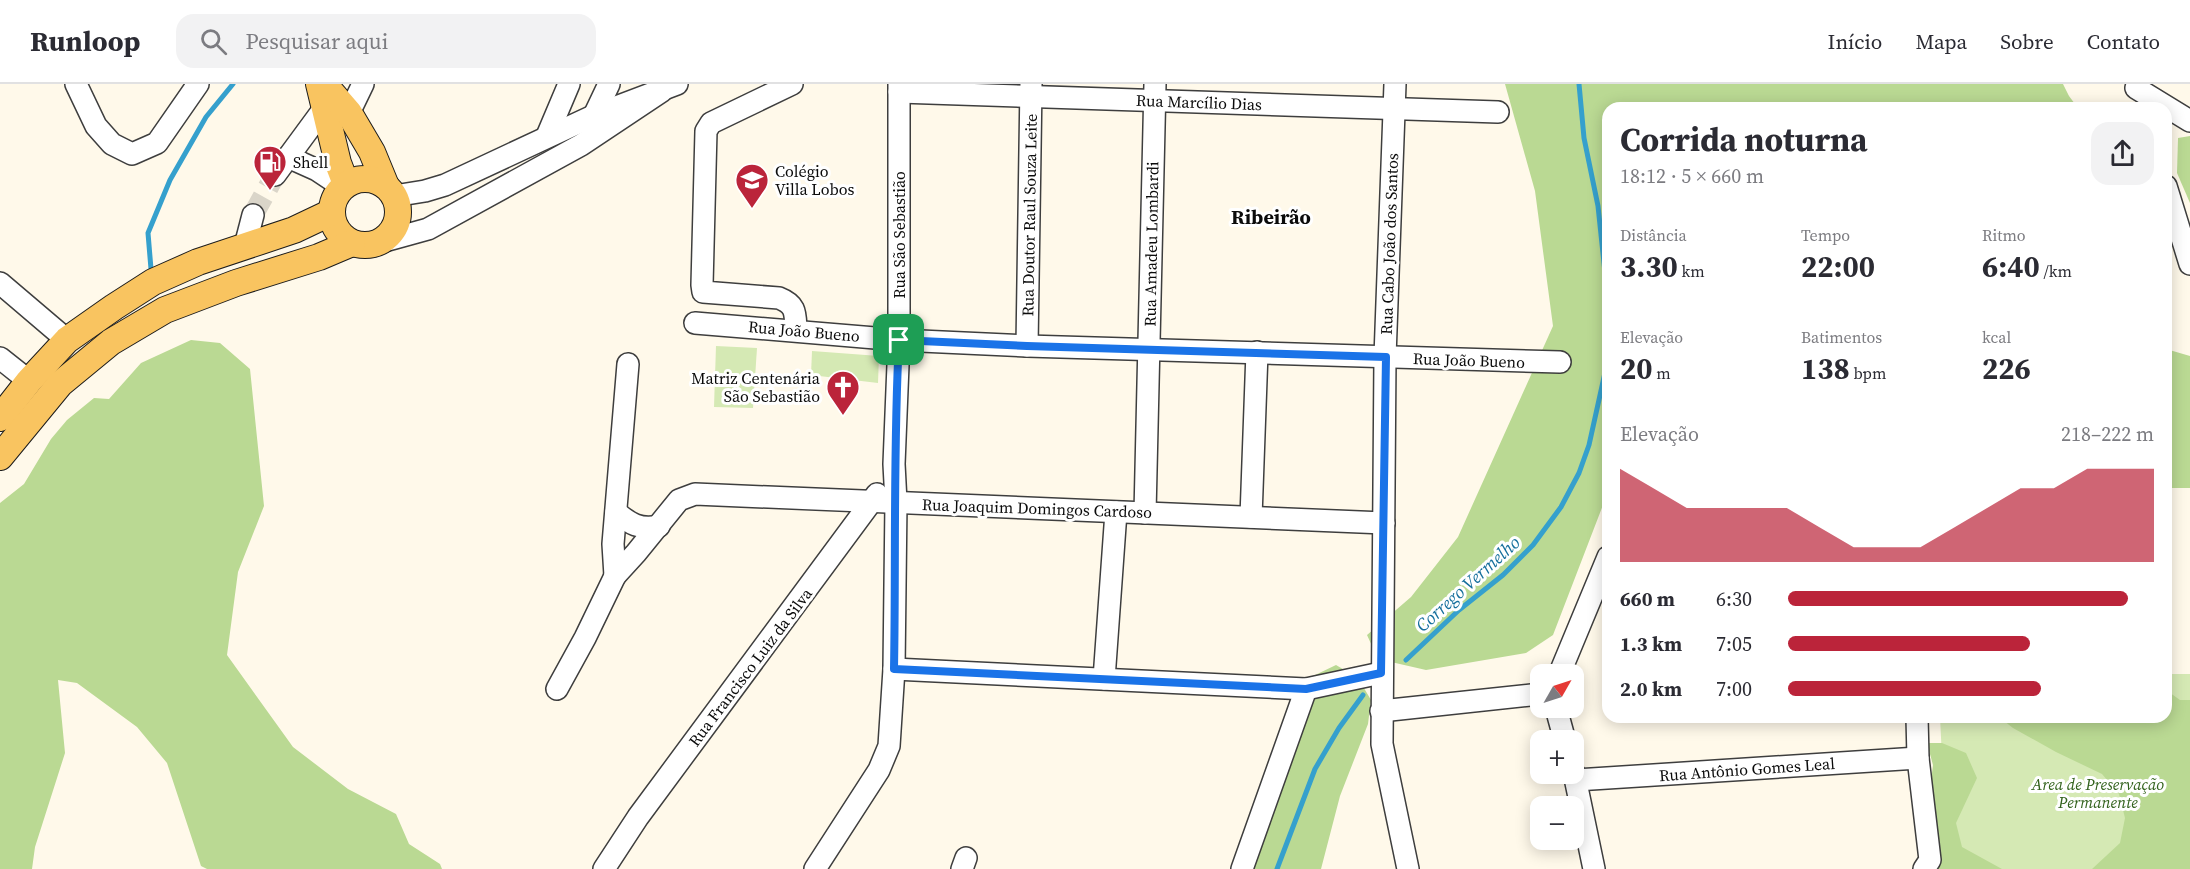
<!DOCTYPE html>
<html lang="pt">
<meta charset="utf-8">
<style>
body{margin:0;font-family:"Source Serif 4",serif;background:#f2f2f3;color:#2b2b33;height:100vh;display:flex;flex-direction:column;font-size:22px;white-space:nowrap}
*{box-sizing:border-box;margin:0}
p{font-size:20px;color:#7c7c81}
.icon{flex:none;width:33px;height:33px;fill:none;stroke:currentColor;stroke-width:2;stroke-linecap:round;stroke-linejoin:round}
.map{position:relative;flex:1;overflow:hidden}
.drawer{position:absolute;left:1602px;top:18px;width:570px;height:621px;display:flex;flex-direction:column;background:#fff;border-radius:18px;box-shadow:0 3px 15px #0003}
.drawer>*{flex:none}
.needle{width:39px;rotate:51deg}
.controls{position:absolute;left:1530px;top:580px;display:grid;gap:12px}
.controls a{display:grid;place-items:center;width:54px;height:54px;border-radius:12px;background:#fff;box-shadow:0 3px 15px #0003;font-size:30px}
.pin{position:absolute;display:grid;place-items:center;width:51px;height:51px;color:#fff;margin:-26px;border-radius:12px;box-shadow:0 3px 9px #0006}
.round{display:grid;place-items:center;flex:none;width:63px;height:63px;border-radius:18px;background:#f2f2f3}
.summary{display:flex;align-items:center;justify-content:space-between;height:102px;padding:0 18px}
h1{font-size:33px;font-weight:700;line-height:45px}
.figures{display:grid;grid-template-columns:repeat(3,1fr);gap:9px;height:102px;padding:6px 18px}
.figures div{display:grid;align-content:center}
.figures b{font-size:30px;font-weight:700}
.figures small{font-size:16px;font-weight:400}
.figures p{font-size:16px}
.chart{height:168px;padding:12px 18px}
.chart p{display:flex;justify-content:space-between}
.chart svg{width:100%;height:108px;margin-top:6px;fill:#bb243a;opacity:.7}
ul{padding:0 18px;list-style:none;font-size:20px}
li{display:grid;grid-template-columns:96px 72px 1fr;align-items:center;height:45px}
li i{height:15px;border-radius:8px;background:#bb243a}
header{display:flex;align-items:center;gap:36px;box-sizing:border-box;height:84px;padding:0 30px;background:#fff;border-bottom:2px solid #e1e1e2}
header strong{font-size:28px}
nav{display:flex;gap:33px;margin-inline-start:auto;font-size:21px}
.search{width:420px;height:54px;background:#f2f2f3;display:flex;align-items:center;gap:15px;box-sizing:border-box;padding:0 21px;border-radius:18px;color:#7c7c81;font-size:22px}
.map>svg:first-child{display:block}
</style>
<header>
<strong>Runloop</strong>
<div class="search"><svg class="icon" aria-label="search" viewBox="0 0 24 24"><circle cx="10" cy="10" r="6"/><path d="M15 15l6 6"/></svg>Pesquisar aqui</div>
<nav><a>Início</a><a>Mapa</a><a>Sobre</a><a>Contato</a></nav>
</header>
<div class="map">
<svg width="2190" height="785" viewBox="0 0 2190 785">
<rect width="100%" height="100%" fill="#fff9ea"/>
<g fill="#d5e9b4">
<path d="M716,262L757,264L753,324L714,323Z"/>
<path d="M812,267L879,272L878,299L811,291Z"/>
<path d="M2166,590H2190V785H1946L1947,776L1940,633H2166Z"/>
</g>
<g fill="#bad993">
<path d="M1505,0H2063L2069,12L2078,24H1608V408L1553,551L1526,569L1426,586L1378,575L1367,551L1411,513L1458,453L1553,242L1535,107Z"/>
<path d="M2190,52V119L2177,89L2178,54Z"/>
<path d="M191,256L220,259L250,285L264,422L238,488L227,571L293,663L348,705L396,730L409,760L440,780L442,785H207L201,782L167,679L137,643L77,599L58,596L65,669L35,763L32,785H0V419L24,400L51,355L67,336L94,314L109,315L141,279Z"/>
<path d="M2166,265L2190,272V404H2166Z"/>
<path d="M1336,581L1358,594L1371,616L1368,640L1340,712L1321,785H1237L1299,613L1313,592Z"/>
<path d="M2166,606L2180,616H2190V785H2092L2120,759L2125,734L2119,710L2102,690L2056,668L2013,644L1999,633H2166Z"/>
<path d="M1927,659H1942L1966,669L1977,694L1956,739L1962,763L2002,785H1920L1933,681Z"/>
</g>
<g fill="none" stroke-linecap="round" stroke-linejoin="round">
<g stroke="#35a0cd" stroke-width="5">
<path d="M1579,0L1584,54L1598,122L1608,217"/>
<path d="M151,185L148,149L170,96L206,33L233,0"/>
<path d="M1406,576L1459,526L1503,491L1533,461L1561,423L1579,389L1589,361L1608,275"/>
<path d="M1277,785L1315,685L1339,644L1363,611"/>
</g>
<path stroke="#dad5c9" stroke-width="21" stroke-dasharray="21 10" stroke-linecap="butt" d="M253,131L275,91"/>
<defs>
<g id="minor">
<path d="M76,0L96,42L112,60L132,70L157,59L198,0"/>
<path d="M792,0L711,39L706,47L702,201L703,208L779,214C797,221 795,230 796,246"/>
<path d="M1395,0L1385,273L1382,660L1408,785"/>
<path d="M2136,4L2190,37"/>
<path d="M899,8L1498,28"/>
<path d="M349,29L363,0"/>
<path d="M591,38L609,0"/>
<path d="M547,52L569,0"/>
<path d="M288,73L317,86L344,104"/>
<path d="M275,91L325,23"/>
<path d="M2166,102L2190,180"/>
<path d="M394,112L425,107L445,101L595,31L677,0"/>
<path d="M381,158L428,145L581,61L662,7"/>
<path d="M245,162L253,131"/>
<path d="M0,199L67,256"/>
<path d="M695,239L899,256L1027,262L1560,278"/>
<path d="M1027,262L1031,0"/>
<path d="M0,274L29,297"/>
<path d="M628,280L613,460L615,492L636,469L679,416L695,410L1384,439"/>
<path d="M616,428C630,440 640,446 659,442"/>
<path d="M1145,429L1155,0"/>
<path d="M1251,433L1257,268"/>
<path d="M894,585L1306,605L1381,589"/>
<path d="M1559,591L1608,473"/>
<path d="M1104,595L1116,428"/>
<path d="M557,605L585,554L615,492"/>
<path d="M1556,624L1565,657"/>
<path d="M1381,627L1540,610"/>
<path d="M1917,633L1918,674L1930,776L1924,785"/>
<path d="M1574,689L1594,785"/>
<path d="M1576,696L1918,674"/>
<path d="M604,785L638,733L877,410"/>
<path d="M815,785L879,686L889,662L894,585L896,418L894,380L899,256V0"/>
<path d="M962,785L966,774"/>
<path d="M1242,785L1306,605"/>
</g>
<g id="major">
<path d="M319,0L338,79L346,100"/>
<path d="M324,0L349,29L372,68L386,102"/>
<circle cx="365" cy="128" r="33"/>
<path d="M0,334L29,297L67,256L114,223L153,198L198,178L294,146L332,128"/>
<path d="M0,373L60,300L111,258L165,226L236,199L319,173L352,159"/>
</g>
</defs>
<use href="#minor" stroke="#3e3e3e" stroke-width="24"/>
<use href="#major" stroke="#1c1c1c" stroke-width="28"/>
<use href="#minor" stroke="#fff" stroke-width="21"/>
<use href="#major" stroke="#f9c460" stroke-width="26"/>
</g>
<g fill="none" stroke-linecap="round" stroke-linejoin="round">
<defs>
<path id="route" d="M899,256L1027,262L1386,273L1381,589L1306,605L894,585C896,475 893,366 899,256Z"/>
</defs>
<use href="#route" stroke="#fff" stroke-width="12"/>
<use href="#route" stroke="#1a73e8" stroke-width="8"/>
</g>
<defs>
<symbol id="fuel-pin" viewBox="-11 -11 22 30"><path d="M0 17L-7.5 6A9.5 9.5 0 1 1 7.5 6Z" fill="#bb243a" stroke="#fff"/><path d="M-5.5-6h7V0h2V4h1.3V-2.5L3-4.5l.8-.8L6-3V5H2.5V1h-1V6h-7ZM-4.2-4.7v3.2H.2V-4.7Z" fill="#fff"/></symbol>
<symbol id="school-pin" viewBox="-11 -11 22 30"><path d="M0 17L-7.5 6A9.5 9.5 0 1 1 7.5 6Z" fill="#bb243a" stroke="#fff"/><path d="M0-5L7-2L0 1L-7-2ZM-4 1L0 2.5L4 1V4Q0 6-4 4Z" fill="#fff"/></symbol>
<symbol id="church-pin" viewBox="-11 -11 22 30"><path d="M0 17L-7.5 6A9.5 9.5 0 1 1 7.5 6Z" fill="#bb243a" stroke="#fff"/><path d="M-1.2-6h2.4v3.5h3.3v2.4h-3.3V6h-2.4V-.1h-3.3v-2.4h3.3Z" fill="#fff"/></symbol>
</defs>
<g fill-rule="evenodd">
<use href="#fuel-pin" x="251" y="59" width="38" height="52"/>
<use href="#school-pin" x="733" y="77" width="38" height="52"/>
<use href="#church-pin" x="824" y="284" width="38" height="52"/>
</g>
<g text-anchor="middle" stroke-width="6" stroke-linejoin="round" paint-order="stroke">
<g font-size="16" fill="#0b0b0b" stroke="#fff">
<text transform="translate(1199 18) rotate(2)" y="6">Rua Marcílio Dias</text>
<text transform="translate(1029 131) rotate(-89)" y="6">Rua Doutor Raul Souza Leite</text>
<text transform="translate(899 151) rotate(-90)" y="6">Rua São Sebastião</text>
<text transform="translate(1151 160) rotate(-89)" y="6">Rua Amadeu Lombardi</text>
<text transform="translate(1389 160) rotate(-88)" y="6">Rua Cabo João dos Santos</text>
<text transform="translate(804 247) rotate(5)" y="6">Rua João Bueno</text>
<text transform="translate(1469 276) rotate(2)" y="6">Rua João Bueno</text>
<text transform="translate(1037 424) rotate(2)" y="6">Rua Joaquim Domingos Cardoso</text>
<text transform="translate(750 583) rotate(-53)" y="6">Rua Francisco Luiz da Silva</text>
<text transform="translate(1747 685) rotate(-4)" y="6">Rua Antônio Gomes Leal</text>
</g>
<g font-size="16" fill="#0b0b0b" stroke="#fff" text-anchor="start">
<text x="293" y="84">Shell</text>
<text x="775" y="93">Colégio<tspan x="775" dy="18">Villa Lobos</tspan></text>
<text x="820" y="300" text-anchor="end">Matriz Centenária<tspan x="820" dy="18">São Sebastião</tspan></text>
</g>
<g font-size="16" font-style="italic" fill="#32621c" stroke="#fff">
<text x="2098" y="706">Area de Preservação<tspan x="2098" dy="18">Permanente</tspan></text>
</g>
<g font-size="18" font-style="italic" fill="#156f9c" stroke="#fff">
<text transform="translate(1468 500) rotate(-42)" y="6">Corrego Vermelho</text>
</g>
<g font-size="20" font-weight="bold" fill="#0b0b0b" stroke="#fff">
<text x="1271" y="140">Ribeirão</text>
</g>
</g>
</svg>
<div class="controls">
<a><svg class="needle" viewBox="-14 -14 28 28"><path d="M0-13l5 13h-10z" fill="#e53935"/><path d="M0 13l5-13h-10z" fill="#7c7c81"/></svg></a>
<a>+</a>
<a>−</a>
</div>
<div class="pin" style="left:899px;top:256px;background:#1e9e55"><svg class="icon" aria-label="arrive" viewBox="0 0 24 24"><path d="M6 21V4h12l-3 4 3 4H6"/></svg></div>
<section class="drawer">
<div class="summary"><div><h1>Corrida noturna</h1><p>18:12 · 5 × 660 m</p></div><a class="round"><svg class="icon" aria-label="share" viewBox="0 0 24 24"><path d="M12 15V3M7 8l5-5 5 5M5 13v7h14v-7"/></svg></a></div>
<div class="figures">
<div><p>Distância</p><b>3.30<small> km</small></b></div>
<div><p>Tempo</p><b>22:00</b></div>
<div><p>Ritmo</p><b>6:40<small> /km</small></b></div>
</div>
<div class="figures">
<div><p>Elevação</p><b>20<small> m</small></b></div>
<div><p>Batimentos</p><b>138<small> bpm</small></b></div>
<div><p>kcal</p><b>226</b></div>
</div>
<div class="chart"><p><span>Elevação</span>218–222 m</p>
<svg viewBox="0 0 160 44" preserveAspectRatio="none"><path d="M0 44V6L10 14L20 22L30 22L40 22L50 22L60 30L70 38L80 38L90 38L100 30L110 22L120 14L130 14L140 6L150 6L160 6V44z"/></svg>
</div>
<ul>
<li><b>660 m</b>6:30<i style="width:93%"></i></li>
<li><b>1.3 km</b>7:05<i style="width:66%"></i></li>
<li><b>2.0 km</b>7:00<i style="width:69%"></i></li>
</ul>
</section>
</div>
